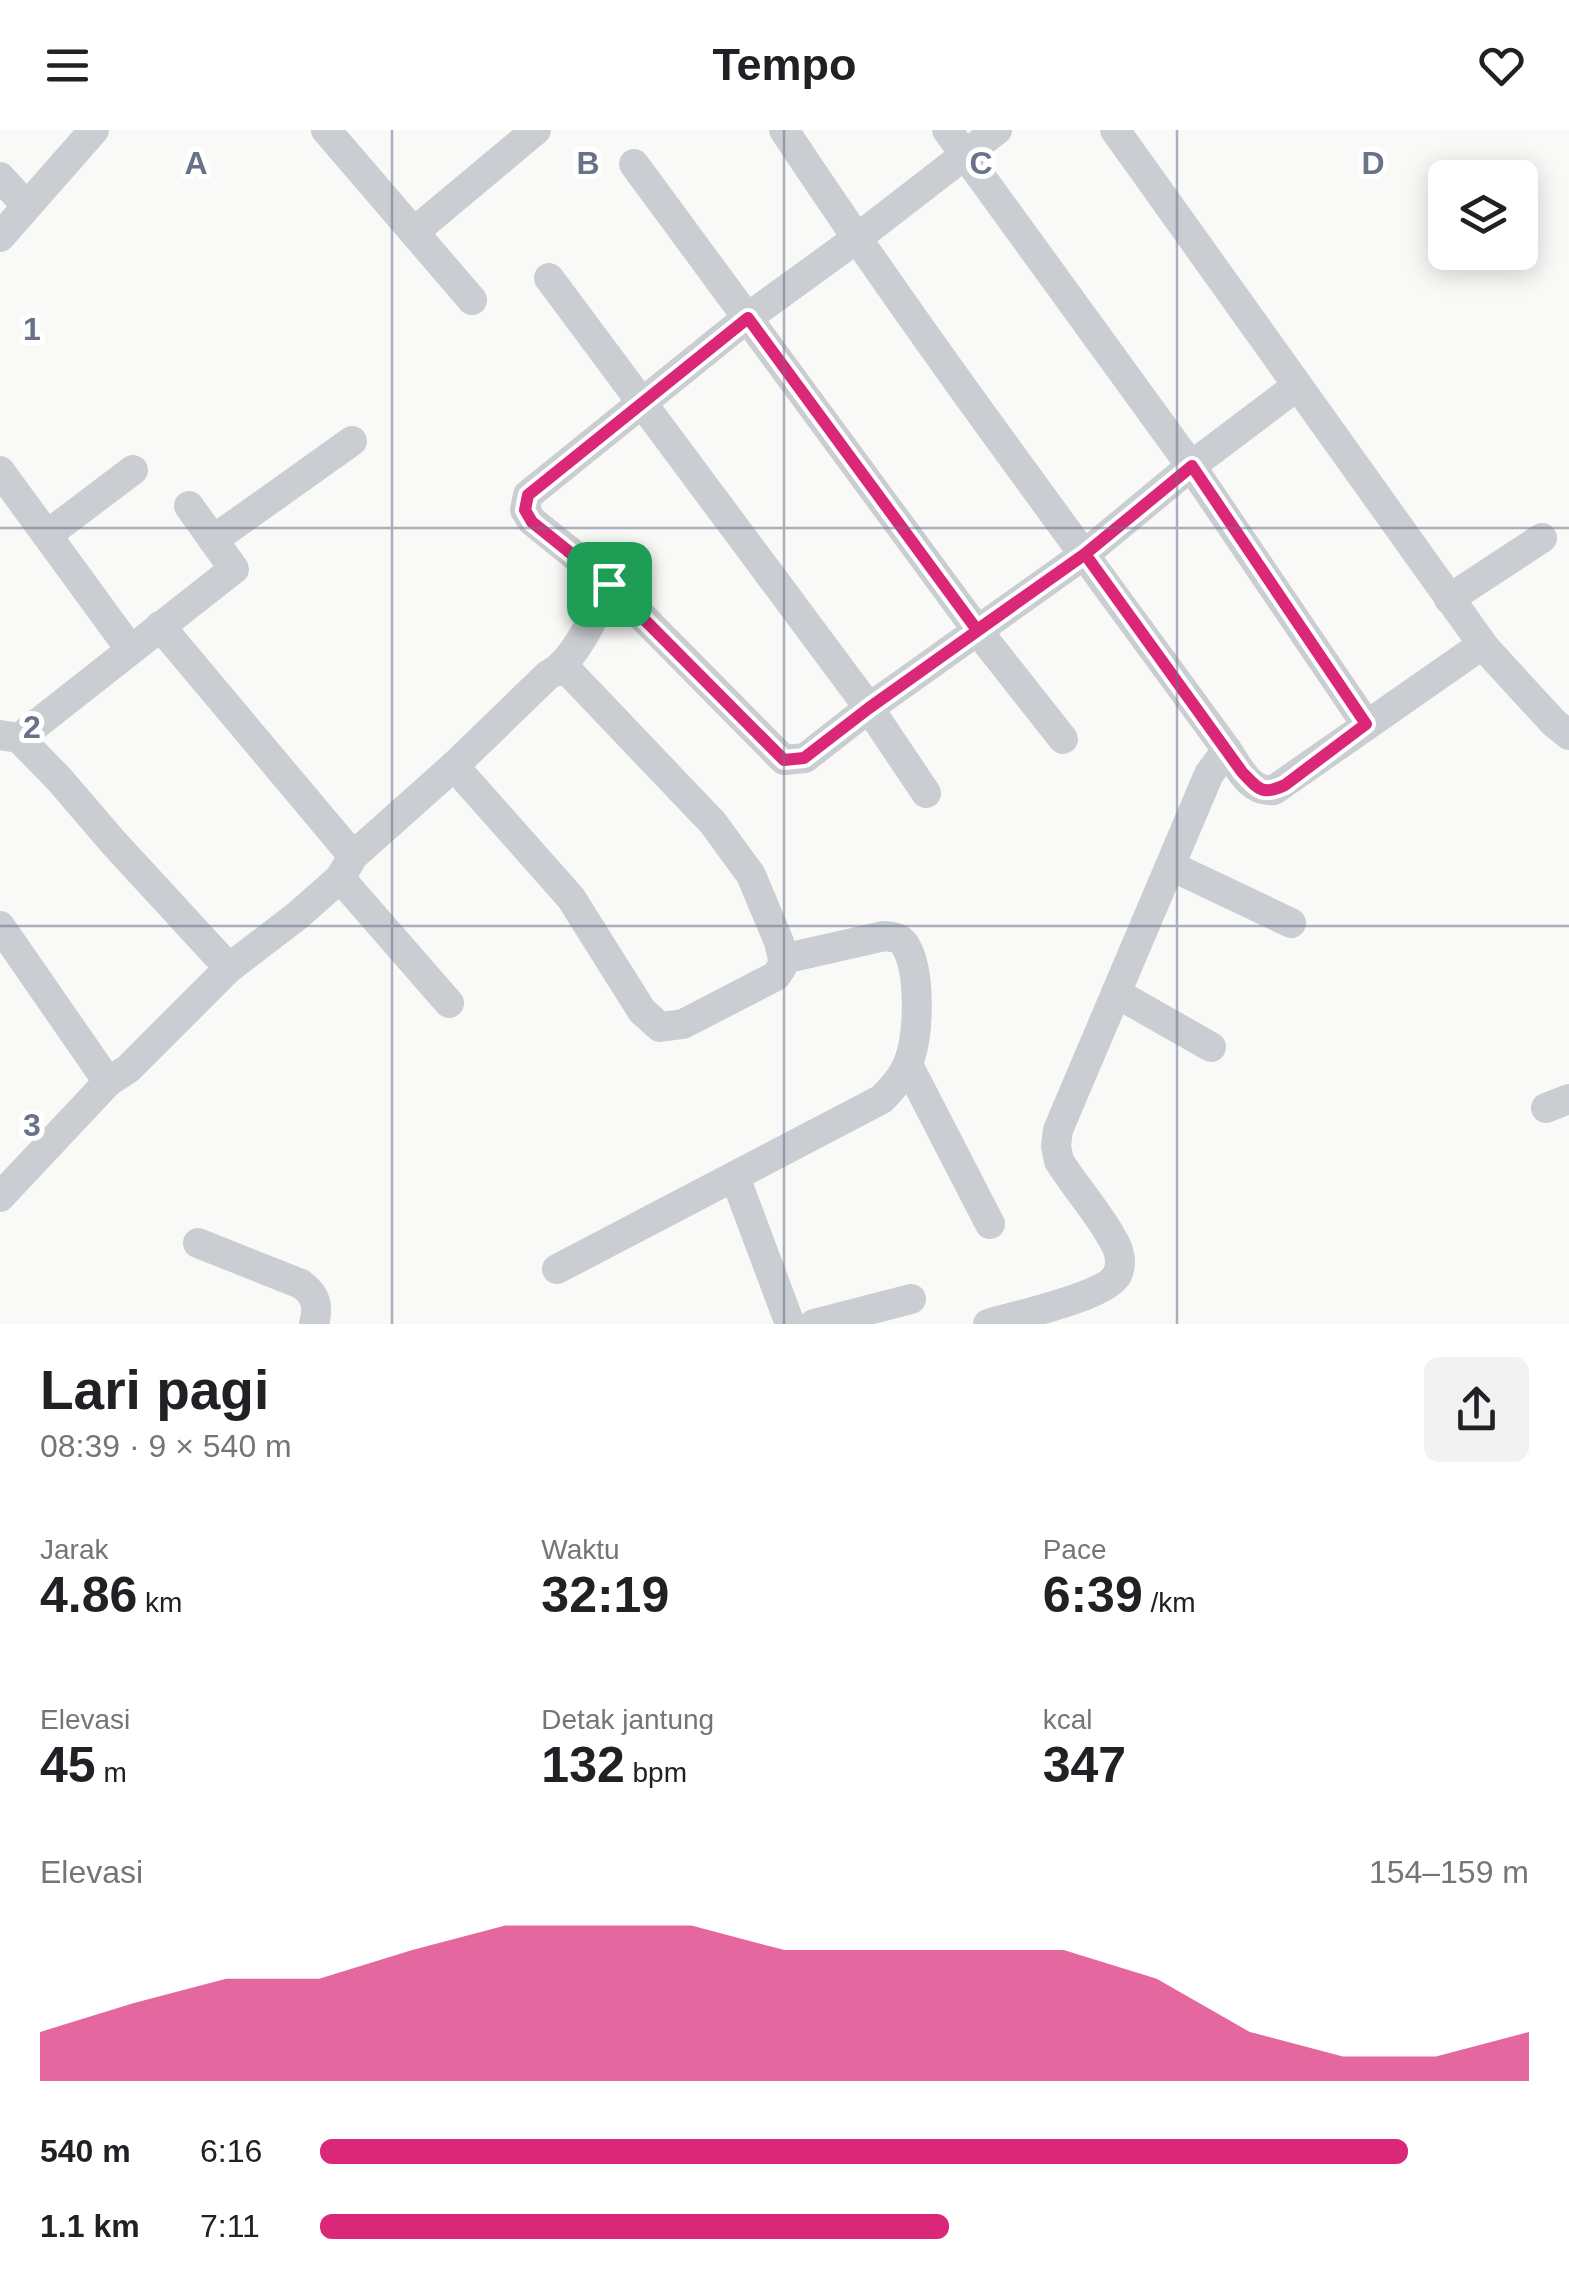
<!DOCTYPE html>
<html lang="id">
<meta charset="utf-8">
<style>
body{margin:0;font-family:Helvetica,sans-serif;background:#f2f2f2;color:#202124;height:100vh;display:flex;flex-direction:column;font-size:38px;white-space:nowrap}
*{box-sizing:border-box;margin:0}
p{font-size:32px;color:#757577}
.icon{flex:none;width:55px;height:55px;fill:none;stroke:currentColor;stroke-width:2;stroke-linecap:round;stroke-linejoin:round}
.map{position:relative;height:1194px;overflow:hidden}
.side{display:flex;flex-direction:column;background:#fff;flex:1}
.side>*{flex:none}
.tools{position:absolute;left:1428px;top:30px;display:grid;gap:20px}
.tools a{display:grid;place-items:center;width:110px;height:110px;border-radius:15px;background:#fff;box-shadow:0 5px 25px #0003;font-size:50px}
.pin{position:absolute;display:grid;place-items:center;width:85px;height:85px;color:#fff;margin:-42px;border-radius:20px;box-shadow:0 5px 15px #0006}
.round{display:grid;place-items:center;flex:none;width:105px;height:105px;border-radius:15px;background:#f2f2f2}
.summary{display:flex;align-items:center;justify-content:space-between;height:170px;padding:0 40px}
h1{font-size:55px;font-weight:600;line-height:75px}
.figures{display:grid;grid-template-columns:repeat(3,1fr);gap:15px;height:170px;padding:10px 40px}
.figures div{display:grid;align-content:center}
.figures b{font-size:50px;font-weight:600}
.figures small{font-size:28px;font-weight:400}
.figures p{font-size:28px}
.chart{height:280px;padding:20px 40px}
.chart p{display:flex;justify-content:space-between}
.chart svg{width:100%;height:180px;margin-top:10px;fill:#db2777;opacity:.7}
ul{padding:0 40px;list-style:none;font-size:32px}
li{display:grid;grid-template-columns:160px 120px 1fr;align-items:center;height:75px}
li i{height:25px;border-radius:12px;background:#db2777}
header{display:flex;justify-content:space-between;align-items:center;height:130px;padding:0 40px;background:#fff;font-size:45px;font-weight:600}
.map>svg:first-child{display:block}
</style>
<header><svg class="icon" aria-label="menu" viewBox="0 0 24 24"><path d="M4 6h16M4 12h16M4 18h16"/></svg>Tempo<svg class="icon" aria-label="heart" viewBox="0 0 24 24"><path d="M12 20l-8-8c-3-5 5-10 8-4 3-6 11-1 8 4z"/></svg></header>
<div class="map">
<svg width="1569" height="1194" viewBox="0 0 1569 1194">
<rect width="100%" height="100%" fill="#f9faf8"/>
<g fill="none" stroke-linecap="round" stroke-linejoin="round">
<g stroke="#cacdd1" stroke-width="30">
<path d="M326,0L472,170"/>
<path d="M784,0C924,212 1078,415 1227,620"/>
<path d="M947,0L1191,336L1366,594"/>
<path d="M1115,0L1486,519"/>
<path d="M634,34L977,500L1063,609"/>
<path d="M0,47L27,76"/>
<path d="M414,102L536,0"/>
<path d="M0,107L94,0"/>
<path d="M549,148L869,578L926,663"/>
<path d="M0,341L130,519"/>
<path d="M47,405L133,340"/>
<path d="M213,410L352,311"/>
<path d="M609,453L784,630L805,628L869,578L1085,424L1191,336L1297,256"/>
<path d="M1449,469L1542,408"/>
<path d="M160,496L353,726"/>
<path d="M0,605L19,608L234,439L189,376"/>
<path d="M19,608L59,649L113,712L229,838"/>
<path d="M454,636L571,768L642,881L660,897L683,894L776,846L782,837L783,829L779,812L751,745L713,693L571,544L560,539"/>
<path d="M1171,736L1291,793"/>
<path d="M340,748L449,873"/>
<path d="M0,796L108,952"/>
<path d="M1116,863L1211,917"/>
<path d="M908,935L990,1094"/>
<path d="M1546,978L1569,969"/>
<path d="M735,1047L790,1194"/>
<path d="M0,1067L108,952L128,939L229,838L297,786L340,748L353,726L454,636L548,545C575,532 597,481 609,453L532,391L525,380L528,365L747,188L856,109L997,0"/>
<path d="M198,1113L301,1154C316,1165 319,1176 314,1194"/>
<path d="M557,1139L882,969C892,958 904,946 909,931C919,904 921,840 905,815C900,807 893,807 884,806L783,829"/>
<path d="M814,1194L911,1169"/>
<path d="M988,1194C1014,1186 1105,1167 1117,1145C1123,1133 1119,1119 1112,1108C1097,1081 1076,1058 1059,1031L1056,1016L1058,1000L1209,644L1227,620C1239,638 1250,663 1274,660L1476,519H1486L1554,593L1569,605"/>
</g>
</g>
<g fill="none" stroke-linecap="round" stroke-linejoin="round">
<defs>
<path id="route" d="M609,454L784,630L804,628L869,578L1085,424L1242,642C1258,659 1262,666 1285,655L1366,594L1192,336L1085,424L977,500L748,188L528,365L525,380L532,392L609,454"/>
</defs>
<use href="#route" stroke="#fff" stroke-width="20"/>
<use href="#route" stroke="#db2777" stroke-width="12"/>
</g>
<path fill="none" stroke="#687389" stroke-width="2.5" stroke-opacity="0.55" d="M392,0V1194M784,0V1194M1177,0V1194M0,398H1569M0,796H1569"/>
<g font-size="32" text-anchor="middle" font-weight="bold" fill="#687389" stroke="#fff" stroke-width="10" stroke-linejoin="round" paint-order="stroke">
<text x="196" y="44">A</text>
<text x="588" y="44">B</text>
<text x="981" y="44">C</text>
<text x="1373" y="44">D</text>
<text x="32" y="210">1</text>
<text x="32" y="608">2</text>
<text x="32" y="1006">3</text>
</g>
</svg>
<div class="tools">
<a><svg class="icon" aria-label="layers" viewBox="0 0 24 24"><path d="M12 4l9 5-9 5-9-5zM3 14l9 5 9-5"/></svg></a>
</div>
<div class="pin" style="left:609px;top:454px;background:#1e9e55"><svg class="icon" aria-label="arrive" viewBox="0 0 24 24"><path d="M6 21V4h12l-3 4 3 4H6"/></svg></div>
</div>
<section class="side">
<div class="summary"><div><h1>Lari pagi</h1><p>08:39 · 9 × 540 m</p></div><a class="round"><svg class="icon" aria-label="share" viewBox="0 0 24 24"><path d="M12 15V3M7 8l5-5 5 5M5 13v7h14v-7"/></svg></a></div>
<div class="figures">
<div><p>Jarak</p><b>4.86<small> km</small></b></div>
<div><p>Waktu</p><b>32:19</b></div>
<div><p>Pace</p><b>6:39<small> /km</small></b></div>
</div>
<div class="figures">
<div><p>Elevasi</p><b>45<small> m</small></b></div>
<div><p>Detak jantung</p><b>132<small> bpm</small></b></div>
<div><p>kcal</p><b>347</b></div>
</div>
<div class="chart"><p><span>Elevasi</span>154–159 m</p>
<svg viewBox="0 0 160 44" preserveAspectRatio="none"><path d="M0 44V32L10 25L20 19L30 19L40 12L50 6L60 6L70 6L80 12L90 12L100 12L110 12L120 19L130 32L140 38L150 38L160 32V44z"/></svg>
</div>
<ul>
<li><b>540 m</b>6:16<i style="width:90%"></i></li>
<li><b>1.1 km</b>7:11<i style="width:52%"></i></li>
</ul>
</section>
